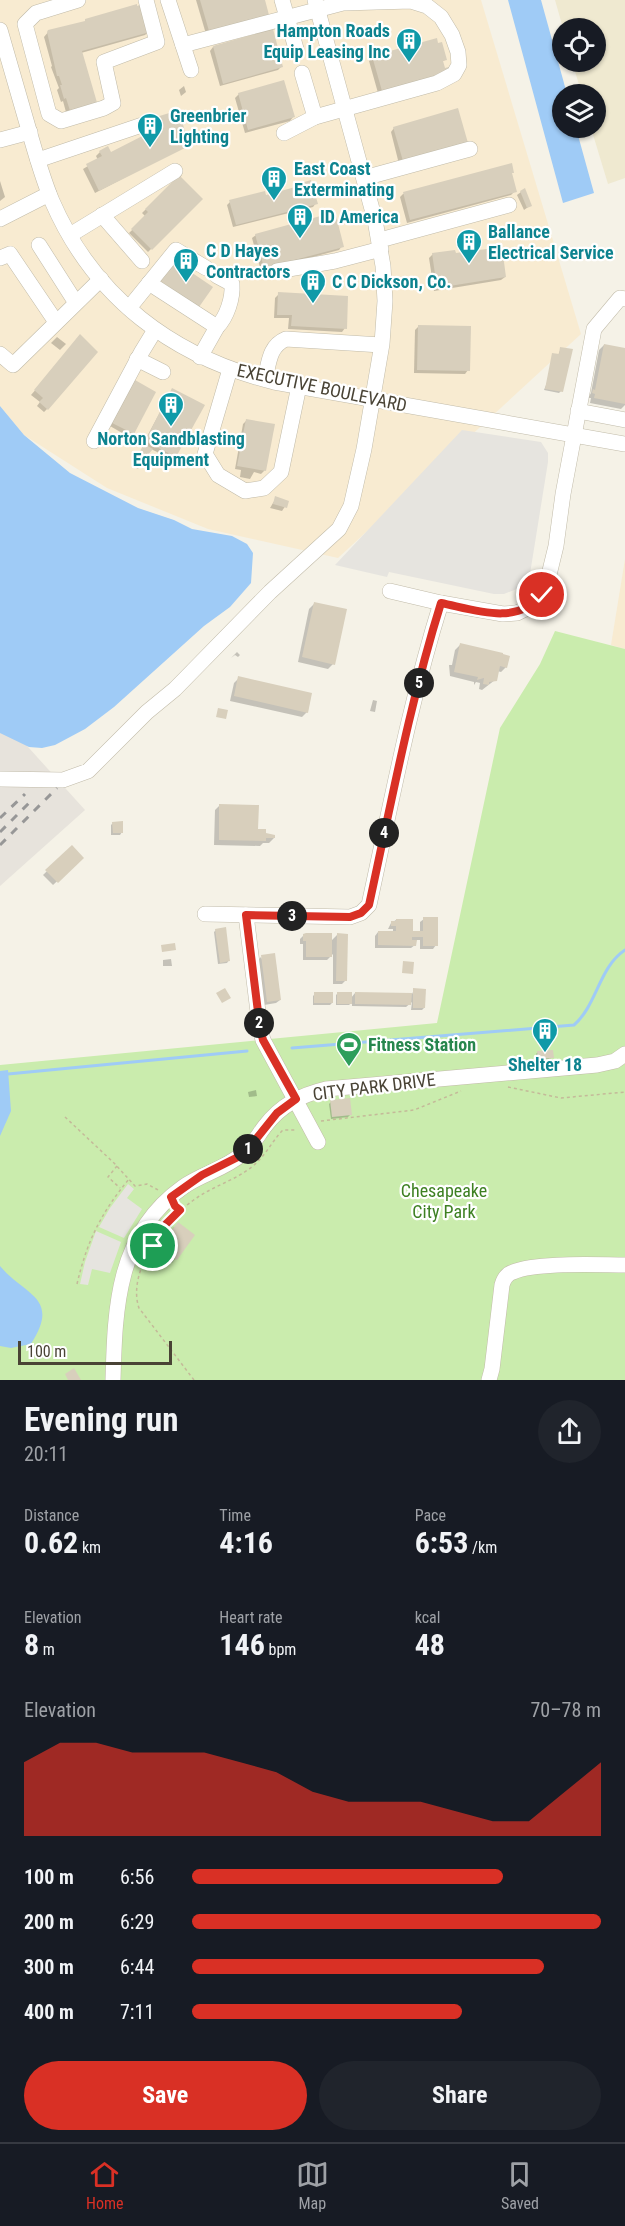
<!DOCTYPE html>
<meta charset="utf-8">
<style>
body{margin:0;font-family:"Roboto Condensed",sans-serif;background:#20242c;color:#f1f3f6;height:100vh;display:flex;flex-direction:column;font-size:22px;white-space:nowrap}
*{box-sizing:border-box;margin:0}
p{font-size:20px;color:#9ea1a6}
.icon{flex:none;width:33px;height:33px;fill:none;stroke:currentColor;stroke-width:2;stroke-linecap:round;stroke-linejoin:round}
.map{position:relative;height:1380px;overflow:hidden}
.sheet{display:flex;flex-direction:column;background:#171b24;flex:1}
.sheet>*{flex:none}
.buttons{position:absolute;left:552px;top:18px;display:grid;gap:12px}
.buttons a{display:grid;place-items:center;width:54px;height:54px;border-radius:50%;background:#171b24;box-shadow:0 2px 4px #0004;font-size:30px}
.scale{position:absolute;left:18px;bottom:15px;width:154px;box-sizing:border-box;padding-left:6px;border:3px solid #494335;border-top:0;font-size:16px;line-height:21px;white-space:nowrap;color:#494335;-webkit-text-stroke:4px #fff;paint-order:stroke}
.pin{position:absolute;display:grid;place-items:center;width:51px;height:51px;color:#fff;margin:-26px;border:3px solid #fff;border-radius:50%;box-shadow:0 2px 6px #0007}
.km{position:absolute;width:30px;height:30px;margin:-15px;border-radius:50%;background:#222;color:#fff;font-size:16px;line-height:30px;text-align:center}
.round{display:grid;place-items:center;flex:none;width:63px;height:63px;border-radius:32px;background:#20242c}
.headline{display:flex;align-items:center;justify-content:space-between;height:102px;padding:0 24px}
h1{font-size:33px;font-weight:700;line-height:45px}
.stats{display:grid;grid-template-columns:repeat(3,1fr);gap:9px;height:102px;padding:6px 24px}
.stats div{display:grid;align-content:center}
.stats b{font-size:30px;font-weight:700}
.stats small{font-size:16px;font-weight:400}
.stats p{font-size:16px}
.chart{height:168px;padding:12px 24px}
.chart p{display:flex;justify-content:space-between}
.chart svg{width:100%;height:108px;margin-top:6px;fill:#d93025;opacity:.7}
.cta{display:flex;gap:12px;margin-top:auto;padding:12px 24px}
.cta a{flex:1;height:69px;border-radius:36px;background:#d93025;color:#fff;font-size:24px;font-weight:700;line-height:69px;text-align:center}
.cta a+a{background:#20242c;color:#f1f3f6}
ul{padding:0 24px;list-style:none;font-size:20px}
li{display:grid;grid-template-columns:96px 72px 1fr;align-items:center;height:45px}
li i{height:15px;border-radius:8px;background:#d93025}
.menu{display:flex;justify-content:space-around;align-items:center;height:84px;border-top:2px solid #363941;background:#171b24;font-size:16px;color:#9ea1a6}
.menu a{display:grid;justify-items:center;gap:3px}
.menu .selected{color:#d93025}
.map>svg:first-child{display:block}
</style>
<div class="map">
<svg width="625" height="1380" viewBox="0 0 625 1380">
<rect width="100%" height="100%" fill="#f5f2e7"/>
<g fill="#f8ebd1">
<path d="M0,0H481L581,334L338,558L208,529L107,488L24,435L0,406Z"/>
<path d="M625,559V649L611,645Z"/>
</g>
<path fill="#e7e3dc" d="M0,716L85,810L0,886Z"/>
<path fill="#efe9d0" d="M555,0H625V178L608,184L591,128H596V94H582L572,62H596V28H563Z"/>
<path fill="#caecad" d="M555,631L625,649V1380H0V1065L437,1023L500,728L540,664Z"/>
<g fill="#e6e4df">
<path d="M462,430L541,442L548,453V462L529,580L524,586L504,594H494L389,572L387,577L335,565Z"/>
<path d="M128,1184L134,1189L127,1198L142,1209L124,1238L99,1227L110,1208Z"/>
<path d="M96,1231L121,1242L110,1273L92,1269L88,1285L80,1284L85,1262Z"/>
</g>
<g fill="#9fcbf6">
<path d="M508,0H541L567,94H562V128H576L594,193L563,203Z"/>
<path d="M0,406L24,435L70,473L138,508L174,520L192,529L232,536L247,544L253,553L251,583L230,607L204,626L114,707L85,729L55,745L42,748L29,747L0,733Z"/>
<path d="M8,1070L11,1111L0,1136V1071Z"/>
<path d="M0,1266C25,1296 61,1297 31,1344L11,1348L0,1346Z"/>
</g>
<g fill="#0003">
<path d="M196,0H263L206,34Z"/>
<path d="M49,31L148,32L145,35L81,53L96,106L67,116L63,101L61,102L57,90L59,88L51,67L52,66L44,37Z"/>
<path d="M213,47L281,67L278,70L220,86L210,51Z"/>
<path d="M373,57L445,60L378,93L369,61Z"/>
<path d="M184,86L186,92L181,96L179,90Z"/>
<path d="M239,94L293,117L290,121L245,133L235,98Z"/>
<path d="M457,110L399,164L391,132L394,128Z"/>
<path d="M154,119L187,145L95,193L83,169L98,160L96,156L100,152L110,154L153,133L150,123Z"/>
<path d="M510,165V174L515,191L511,195L407,223L400,197L403,194Z"/>
<path d="M179,177L201,199L148,252L129,233L146,217L142,213Z"/>
<path d="M0,181L5,197L0,201Z"/>
<path d="M298,185L316,203L313,207L233,227L227,205L230,202L265,197L294,189Z"/>
<path d="M521,192L531,205L524,210L517,195Z"/>
<path d="M256,235L342,246L339,250L261,271L252,238Z"/>
<path d="M433,254L454,255L505,277L501,280L434,291L429,258Z"/>
<path d="M279,294L345,328L342,332L288,329L289,318H274L275,298Z"/>
<path d="M419,326L468,370L465,374L414,373L415,330Z"/>
<path d="M57,337L66,344L60,350L51,343Z"/>
<path d="M604,345L625,349V405L621,409L590,403L591,398H588L591,393L599,350Z"/>
<path d="M561,348V391L559,393L544,390Z"/>
<path d="M66,355L47,409L44,412L37,406L40,402L31,395Z"/>
<path d="M131,386L154,392L129,437L110,426Z"/>
<path d="M172,390L174,456L171,459L151,449L138,469L132,466L145,445L143,444Z"/>
<path d="M246,421L265,470L261,474L254,472L250,479L240,477L241,470L235,469L243,424Z"/>
<path d="M276,498L288,502L282,511L270,508Z"/>
<path d="M314,604L333,664L328,669L298,662L309,609Z"/>
<path d="M460,645L506,667L501,672L497,671L495,680L482,690L479,689L480,683L476,682L474,685V682L450,676L449,665H452L455,650Z"/>
<path d="M237,652L240,655L238,657L235,655L231,658Z"/>
<path d="M239,678L307,712L302,717L230,701L234,683Z"/>
<path d="M373,700L377,701L375,712L370,711Z"/>
<path d="M220,805L257,831L274,838L269,843H263L260,846L214,845L215,810Z"/>
<path d="M113,823L122,832L120,835H111V825Z"/>
<path d="M72,847L82,858L53,885L43,875Z"/>
<path d="M424,919L436,945L433,949H420V940H415V945L411,948H375V936L378,932H393V929H388L391,923L396,920L412,932H420V922Z"/>
<path d="M216,930L229,960L227,963L218,964L214,932Z"/>
<path d="M304,935L331,941L337,935L346,980L342,984H333V954L327,960H303V944H300V939Z"/>
<path d="M261,957L280,1000L276,1003L264,1005L258,960Z"/>
<path d="M171,959L172,966H163V960Z"/>
<path d="M414,990L424,1008L422,1010H411L412,1002L406,1007L352,1006V1002L349,1005H336V995L338,993L351,998L355,993L412,994Z"/>
<path d="M315,994L332,1003L330,1005H313V996Z"/>
<path d="M538,1052L552,1057L550,1059L536,1061V1054Z"/>
<path d="M256,1090L257,1096L249,1097L248,1092Z"/>
<path d="M331,1102L350,1115L348,1117L331,1119L329,1104Z"/>
<path d="M174,1227L193,1235L172,1263L157,1251Z"/>
</g>
<g fill="none" stroke-linecap="round" stroke-linejoin="round">
<g stroke="#9fcbf6" stroke-width="3">
<path d="M292,1048L574,1025C597,1005 599,967 625,950"/>
<path d="M8,1074L247,1051"/>
</g>
</g>
<g fill="#d8cfbc">
<path d="M200,0H265L269,15L209,31Z"/>
<path d="M137,4V6L142,4L150,32L82,51L98,106L71,114L66,98L64,99L60,85H62L59,76H57L47,32L48,30L85,21V19Z"/>
<path d="M273,29L283,67L223,84L213,46Z"/>
<path d="M437,38L438,43L442,42L447,60L443,61L445,68L449,67L450,70L446,73L382,91L372,56Z"/>
<path d="M284,80L295,117L248,130L238,93Z"/>
<path d="M458,108L468,143L403,161L393,127Z"/>
<path d="M179,110L189,146L99,191L86,164L102,156L99,151L108,146L111,152L156,129L153,118Z"/>
<path d="M512,163L514,173H512L517,192L410,220L403,192Z"/>
<path d="M179,175L203,199L152,250L131,229L148,212L145,209Z"/>
<path d="M311,180L318,204L236,225L229,200L265,191L266,195L299,186L298,184Z"/>
<path d="M525,188L532,206L527,208L520,191Z"/>
<path d="M335,212L344,247L264,268L255,234Z"/>
<path d="M502,247L506,277L437,288L432,253L455,250L456,253Z"/>
<path d="M173,260L213,287L199,307L159,280Z"/>
<path d="M278,292L348,296L347,329L291,326L292,315H277Z"/>
<path d="M418,325L471,326L470,371L417,370Z"/>
<path d="M80,334L98,352L48,410L39,402L43,398L34,390Z"/>
<path d="M604,344L625,348V404L594,398L595,394L592,393L593,389L595,390Z"/>
<path d="M560,347L573,349L563,392L545,389L552,353L559,354Z"/>
<path d="M135,380L156,392L134,434L112,423Z"/>
<path d="M172,388L205,405L176,457L145,441Z"/>
<path d="M246,419L275,424L266,471L237,466Z"/>
<path d="M144,444L153,449L146,457L148,458L143,467L134,462Z"/>
<path d="M275,496L289,501L287,508L273,504Z"/>
<path d="M314,602L347,609L335,665L302,657Z"/>
<path d="M460,643L503,653V654L510,656L507,668L500,666L497,681L489,682V685L483,684L484,678L477,680L478,677L454,672Z"/>
<path d="M238,676L312,693L308,713L234,696Z"/>
<path d="M218,708L228,710L226,719L216,717Z"/>
<path d="M219,804L259,805L258,829H266V833L275,835V838H266V841L219,840Z"/>
<path d="M123,821V833H113L112,822Z"/>
<path d="M72,845L84,858L58,883L45,870Z"/>
<path d="M423,917H438V946H423V937H412V940H417L416,946L378,945V931H396V926H391V921H396V919H413V931H423Z"/>
<path d="M226,927L230,961L220,963L215,929Z"/>
<path d="M306,933H332V957H306V941H303V934Z"/>
<path d="M337,933L348,934L347,981H336Z"/>
<path d="M175,943L176,950L162,952L161,945Z"/>
<path d="M275,953L281,1000L267,1002L261,955Z"/>
<path d="M403,961L414,962L413,974L402,973Z"/>
<path d="M225,988L231,998L222,1003L216,993Z"/>
<path d="M413,988L426,989L425,1008H413Z"/>
<rect x="314" y="992" width="19" height="11"/>
<rect x="337" y="992" width="15" height="12"/>
<path d="M355,992L412,993L411,1005L355,1004Z"/>
<path d="M553,1050L554,1058L538,1059L537,1051Z"/>
<path d="M350,1098L352,1115L332,1117L330,1100Z"/>
<path d="M178,1222L195,1235L177,1260L159,1247Z"/>
<path d="M74,1368L81,1380H68L65,1374Z"/>
</g>
<g fill="none" stroke-linecap="round" stroke-linejoin="round">
<defs>
<g id="minor">
<path d="M78,0L36,13L25,24L49,114L61,121L104,108L113,103L104,62L157,42L146,0"/>
<path d="M168,0L191,70"/>
<path d="M282,0L297,52"/>
<path d="M0,30C9,62 19,95 28,127C35,152 42,177 52,201C94,298 173,357 274,382L625,444"/>
<path d="M183,45L343,3L411,1L427,6L441,17L452,35L458,52L459,65L454,74L437,83L315,117L284,133"/>
<path d="M302,73L315,117"/>
<path d="M0,140L30,132"/>
<path d="M38,160L142,125"/>
<path d="M364,178L470,149"/>
<path d="M102,215L142,261"/>
<path d="M0,219L49,194"/>
<path d="M70,235L175,171"/>
<path d="M380,240L509,205"/>
<path d="M39,245L76,303"/>
<path d="M0,258L10,254L56,322"/>
<path d="M277,271L335,261L381,249"/>
<path d="M149,283L217,327L200,357"/>
<path d="M129,308L176,250L206,268"/>
<path d="M217,327C227,317 233,298 232,284L217,276"/>
<path d="M0,354L13,365L101,279"/>
<path d="M137,359L163,372"/>
<path d="M230,369L205,454L218,475L245,491L264,488L281,472L299,386"/>
<path d="M265,379C269,363 269,346 286,339L381,345"/>
<path d="M578,411L625,420"/>
<path d="M94,441L141,353L155,330"/>
<path d="M390,591L441,603L503,614L517,613L529,607L542,595L546,587L556,546L563,494L594,329L620,298L625,299"/>
<path d="M0,779L63,780L88,771L147,712L175,689L270,592L339,529L351,506L364,449L382,344L385,301L383,266L375,220L315,0"/>
<path d="M205,914L350,917L361,913L369,905C391,804 410,702 441,603"/>
<path d="M246,915L260,1028L263,1040L318,1142"/>
<path d="M113,1380C115,1307 117,1234 183,1187C201,1174 225,1169 242,1154C252,1147 258,1135 265,1126C281,1105 301,1095 326,1089L597,1065L615,1061L625,1054"/>
<path d="M489,1380L492,1369L502,1285C504,1278 507,1274 513,1272C537,1262 597,1265 625,1265"/>
</g>
</defs>
<use href="#minor" stroke="#c1bba9" stroke-width="16"/>
<g stroke="#c4b999" stroke-width="1.5" stroke-dasharray="3 3" stroke-linecap="butt">
<path d="M508,1087L561,1098L625,1092"/>
<path d="M65,1117L114,1163L135,1186L147,1184L160,1191"/>
<path d="M321,1121L414,1110L461,1091"/>
<path d="M117,1166L108,1177L120,1188"/>
<path d="M77,1284C87,1241 101,1213 129,1179"/>
<path d="M194,1380L139,1308C126,1270 168,1216 198,1197C216,1185 238,1179 254,1165C266,1155 272,1141 283,1130H297"/>
</g>
<use href="#minor" stroke="#fff" stroke-width="15"/>
<g stroke="#979797" stroke-width="3" stroke-dasharray="8 8" stroke-linecap="butt">
<path d="M0,818L25,794"/>
<path d="M0,832L32,800"/>
<path d="M0,845L57,788"/>
</g>
</g>
<g fill="none" stroke-linecap="round" stroke-linejoin="round">
<defs>
<path id="route" d="M153,1246L166,1224L180,1210L175,1206L171,1197L202,1175L244,1154L277,1113L296,1099L263,1040L260,1028L246,915L350,917L361,913L369,905C391,804 410,702 441,603C475,610 516,626 542,595"/>
</defs>
<use href="#route" stroke="#fff" stroke-width="12"/>
<use href="#route" stroke="#d93025" stroke-width="8"/>
</g>
<defs>
<symbol id="building-pin" viewBox="-11 -11 22 30"><path d="M0 17L-7.5 6A9.5 9.5 0 1 1 7.5 6Z" fill="#0f9aa8" stroke="#fff"/><path d="M-4-6H4V6H1V3H-1V6H-4ZM-2.5-4.3h1.7v1.8h-1.7ZM.8-4.3h1.7v1.8H.8ZM-2.5-1h1.7V.8h-1.7ZM.8-1h1.7V.8H.8Z" fill="#fff"/></symbol>
<symbol id="stadium-pin" viewBox="-11 -11 22 30"><path d="M0 17L-7.5 6A9.5 9.5 0 1 1 7.5 6Z" fill="#2e9e5b" stroke="#fff"/><path d="M0-5a6.5 5 0 1 0 0 10a6.5 5 0 1 0 0-10ZM-3.5-1.8h7v3.6h-7Z" fill="#fff"/></symbol>
</defs>
<g fill-rule="evenodd">
<use href="#building-pin" x="394" y="26" width="30" height="40"/>
<use href="#building-pin" x="135" y="111" width="30" height="40"/>
<use href="#building-pin" x="259" y="164" width="30" height="40"/>
<use href="#building-pin" x="285" y="202" width="30" height="40"/>
<use href="#building-pin" x="454" y="227" width="30" height="40"/>
<use href="#building-pin" x="171" y="246" width="30" height="40"/>
<use href="#building-pin" x="298" y="267" width="30" height="40"/>
<use href="#building-pin" x="156" y="390" width="30" height="40"/>
<use href="#building-pin" x="530" y="1016" width="30" height="40"/>
<use href="#stadium-pin" x="334" y="1030" width="30" height="40"/>
</g>
<g text-anchor="middle" stroke-width="4.5" stroke-linejoin="round" paint-order="stroke">
<g font-size="18" font-weight="bold" fill="#0d838f" stroke="#fff" text-anchor="start">
<text x="390" y="37" text-anchor="end">Hampton Roads<tspan x="390" dy="21">Equip Leasing Inc</tspan></text>
<text x="170" y="122">Greenbrier<tspan x="170" dy="21">Lighting</tspan></text>
<text x="294" y="175">East Coast<tspan x="294" dy="21">Exterminating</tspan></text>
<text x="320" y="223">ID America</text>
<text x="488" y="238">Ballance<tspan x="488" dy="21">Electrical Service</tspan></text>
<text x="206" y="257">C D Hayes<tspan x="206" dy="21">Contractors</tspan></text>
<text x="332" y="288">C C Dickson, Co.</text>
<text x="171" y="445" text-anchor="middle">Norton Sandblasting<tspan x="171" dy="21">Equipment</tspan></text>
<text x="545" y="1071" text-anchor="middle">Shelter 18</text>
</g>
<g font-size="18" fill="#494335" stroke="#fff">
<text transform="translate(322 388) rotate(12)" y="6">EXECUTIVE BOULEVARD</text>
<text transform="translate(374 1087) rotate(-7)" y="6">CITY PARK DRIVE</text>
</g>
<g font-size="18" font-weight="bold" fill="#27864d" stroke="#fff" text-anchor="start">
<text x="368" y="1051">Fitness Station</text>
</g>
<g font-size="18" fill="#3e8023" stroke="#fff">
<text x="444" y="1197">Chesapeake<tspan x="444" dy="21">City Park</tspan></text>
</g>
</g>
</svg>
<div class="buttons">
<a><svg class="icon" aria-label="locate" viewBox="0 0 24 24"><circle cx="12" cy="12" r="6"/><path d="M12 2v4M12 18v4M2 12h4M18 12h4"/></svg></a>
<a><svg class="icon" aria-label="layers" viewBox="0 0 24 24"><path d="M12 4l9 5-9 5-9-5zM3 14l9 5 9-5"/></svg></a>
</div>
<div class="scale">100 m</div>
<div class="pin" style="left:153px;top:1246px;background:#1e9e55"><svg class="icon" aria-label="arrive" viewBox="0 0 24 24"><path d="M6 21V4h12l-3 4 3 4H6"/></svg></div>
<div class="pin" style="left:542px;top:595px;background:#d93025"><svg class="icon" aria-label="check" viewBox="0 0 24 24"><path d="M5 12l5 5 9-10"/></svg></div>
<b class="km" style="left:248px;top:1149px">1</b>
<b class="km" style="left:259px;top:1023px">2</b>
<b class="km" style="left:292px;top:916px">3</b>
<b class="km" style="left:384px;top:833px">4</b>
<b class="km" style="left:419px;top:683px">5</b>
</div>
<section class="sheet">
<div class="headline"><div><h1>Evening run</h1><p>20:11</p></div><a class="round"><svg class="icon" aria-label="share" viewBox="0 0 24 24"><path d="M12 15V3M7 8l5-5 5 5M5 13v7h14v-7"/></svg></a></div>
<div class="stats">
<div><p>Distance</p><b>0.62<small> km</small></b></div>
<div><p>Time</p><b>4:16</b></div>
<div><p>Pace</p><b>6:53<small> /km</small></b></div>
</div>
<div class="stats">
<div><p>Elevation</p><b>8<small> m</small></b></div>
<div><p>Heart rate</p><b>146<small> bpm</small></b></div>
<div><p>kcal</p><b>48</b></div>
</div>
<div class="chart"><p><span>Elevation</span>70–78 m</p>
<svg viewBox="0 0 160 44" preserveAspectRatio="none"><path d="M0 44V14L10 6L20 6L30 10L40 10L50 10L60 14L70 18L80 26L90 30L100 30L110 30L120 34L130 38L140 38L150 26L160 14V44z"/></svg>
</div>
<ul>
<li><b>100 m</b>6:56<i style="width:76%"></i></li>
<li><b>200 m</b>6:29<i style="width:100%"></i></li>
<li><b>300 m</b>6:44<i style="width:86%"></i></li>
<li><b>400 m</b>7:11<i style="width:66%"></i></li>
</ul>
<div class="cta"><a>Save</a><a>Share</a></div>
</section>
<nav class="menu">
<a class="selected"><svg class="icon" aria-label="home" viewBox="0 0 24 24"><path d="M3 11l9-7 9 7M6 9v11h12V9"/></svg>Home</a>
<a><svg class="icon" aria-label="map" viewBox="0 0 24 24"><path d="M3 6l6-2 6 2 6-2v14l-6 2-6-2-6 2zM9 4v14M15 6v14"/></svg>Map</a>
<a><svg class="icon" aria-label="saved" viewBox="0 0 24 24"><path d="M7 4h10v16l-5-4-5 4z"/></svg>Saved</a>
</nav>
